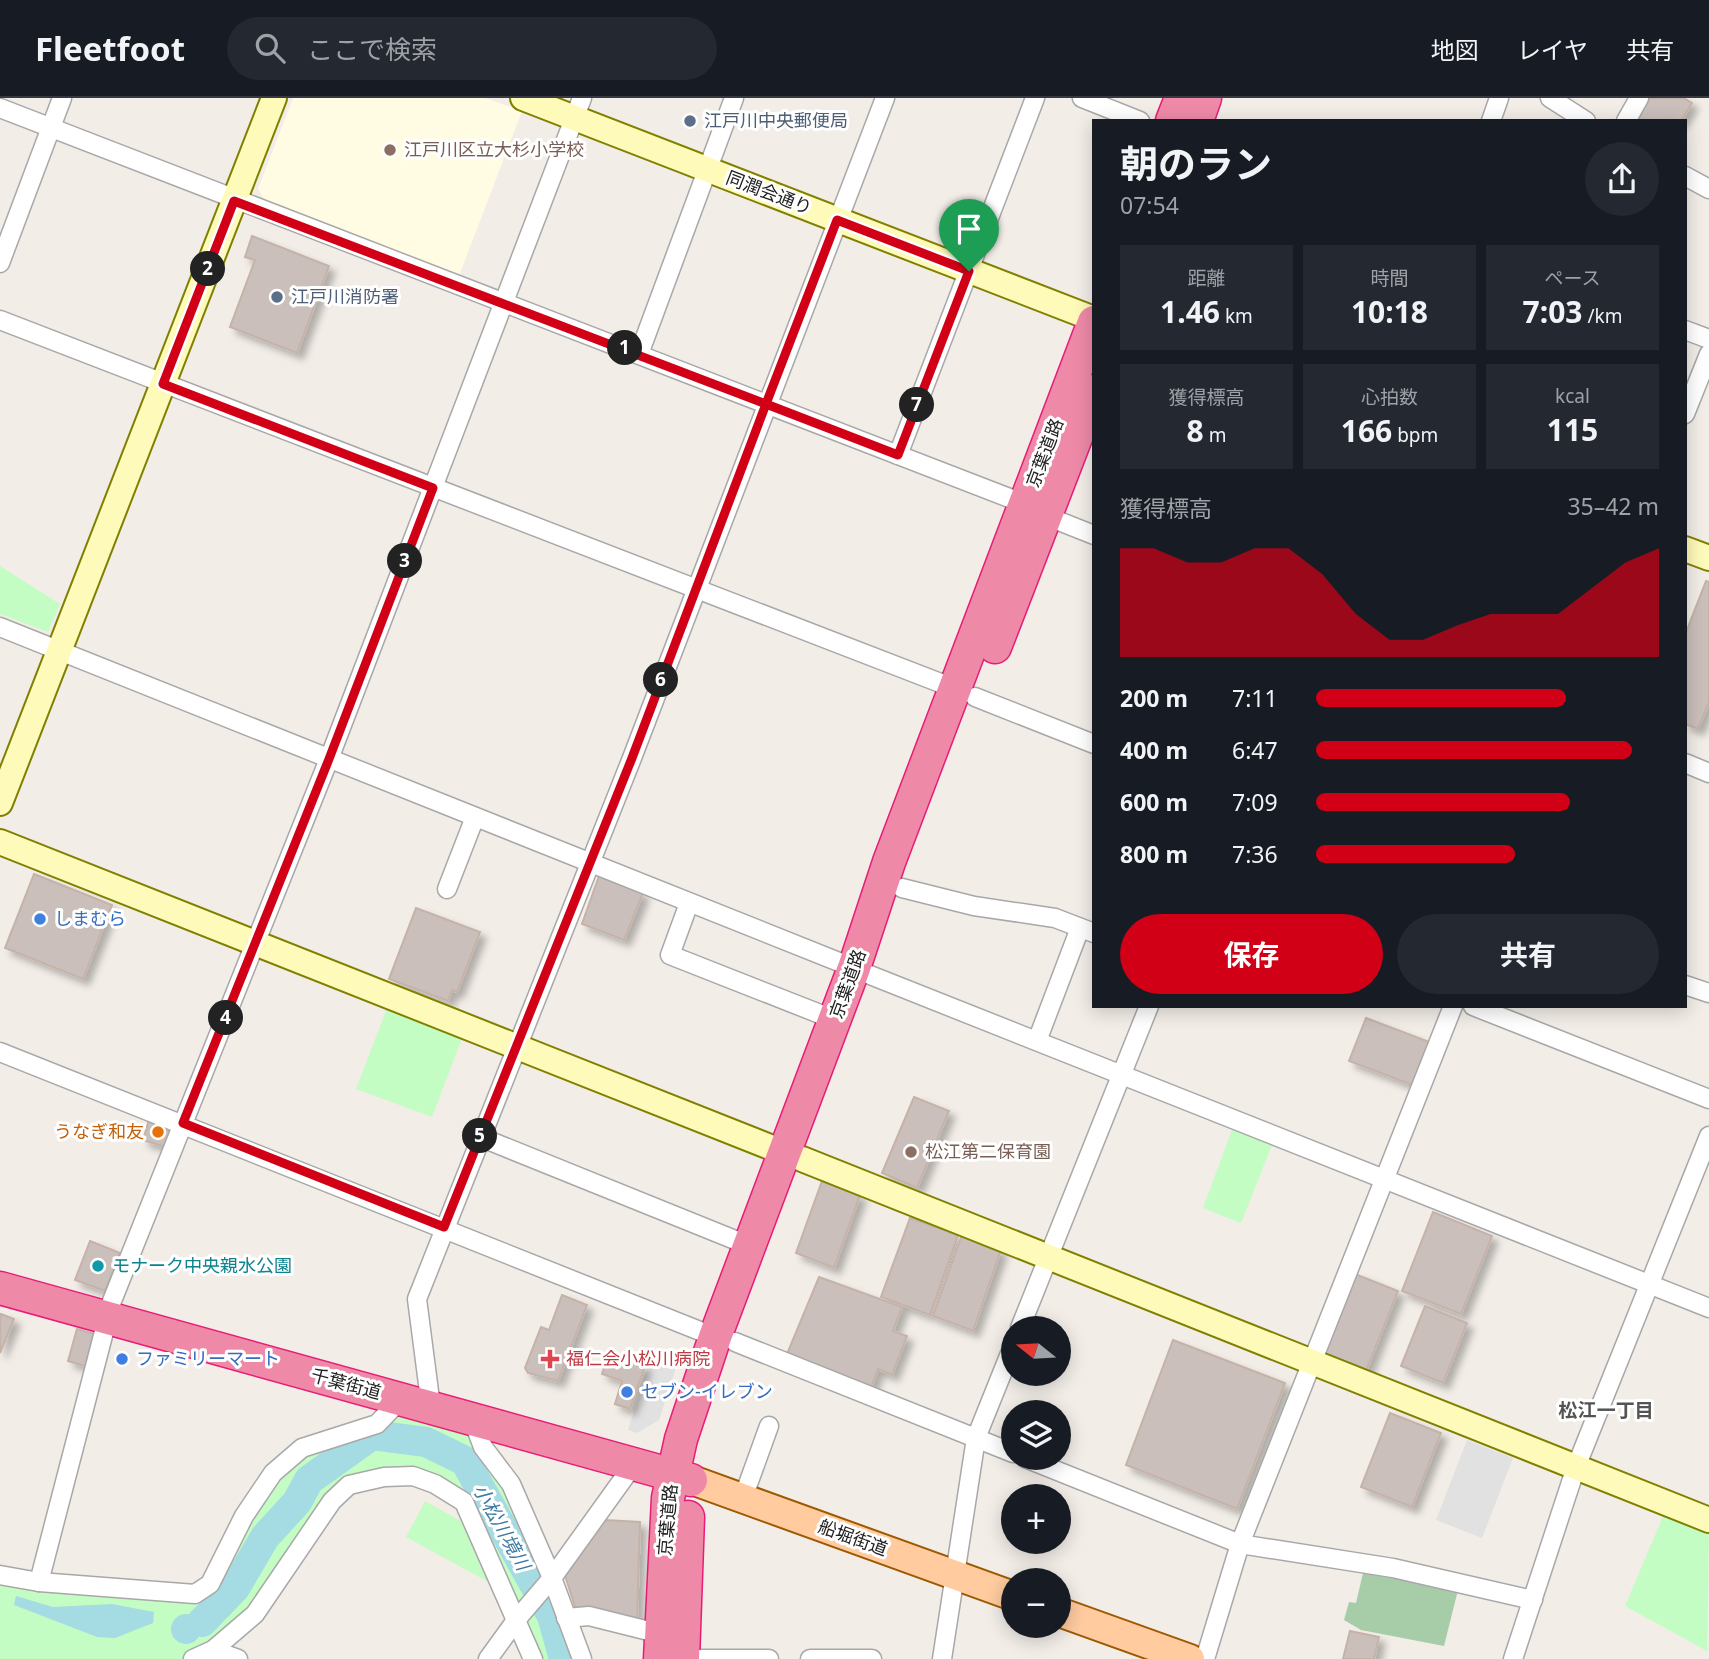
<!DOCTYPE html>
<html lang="ja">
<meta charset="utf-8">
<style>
body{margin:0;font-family:"Noto Sans","Noto Sans JP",sans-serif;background:#242831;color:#f1f3f6;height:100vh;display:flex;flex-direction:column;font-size:26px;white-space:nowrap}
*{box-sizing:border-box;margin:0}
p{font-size:23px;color:#9ea1a6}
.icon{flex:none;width:38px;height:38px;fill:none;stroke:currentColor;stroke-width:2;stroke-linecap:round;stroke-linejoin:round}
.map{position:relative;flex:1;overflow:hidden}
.panel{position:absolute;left:1092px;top:21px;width:595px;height:889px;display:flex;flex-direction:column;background:#171b24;border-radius:0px;box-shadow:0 4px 18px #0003}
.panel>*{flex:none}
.needle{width:46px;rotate:288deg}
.tools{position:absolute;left:1001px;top:1218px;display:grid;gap:14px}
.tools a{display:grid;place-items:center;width:70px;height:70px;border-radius:50%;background:#171b24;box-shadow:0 4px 18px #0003;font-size:35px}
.pin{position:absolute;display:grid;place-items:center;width:60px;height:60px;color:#fff;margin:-72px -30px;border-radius:50% 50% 50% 0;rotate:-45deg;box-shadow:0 0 7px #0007}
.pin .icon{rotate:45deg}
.km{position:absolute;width:35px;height:35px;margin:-18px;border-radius:50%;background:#222;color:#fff;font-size:19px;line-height:35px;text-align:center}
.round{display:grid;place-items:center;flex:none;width:74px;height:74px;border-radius:37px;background:#242831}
.overview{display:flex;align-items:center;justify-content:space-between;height:119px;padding:0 28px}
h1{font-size:38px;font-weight:700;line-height:52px}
.figures{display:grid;grid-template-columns:repeat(3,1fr);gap:10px;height:119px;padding:7px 28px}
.figures div{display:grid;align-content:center;border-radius:0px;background:#242831;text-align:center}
.figures b{font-size:30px;font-weight:700}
.figures small{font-size:19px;font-weight:400}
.figures p{font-size:19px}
.chart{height:196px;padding:14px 28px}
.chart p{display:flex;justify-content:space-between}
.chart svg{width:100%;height:126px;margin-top:7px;fill:#d20016;opacity:.7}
.action{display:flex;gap:14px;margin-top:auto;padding:14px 28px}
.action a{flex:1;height:80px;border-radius:42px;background:#d20016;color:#fff;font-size:28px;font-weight:700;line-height:80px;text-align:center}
.action a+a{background:#242831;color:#f1f3f6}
ul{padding:0 28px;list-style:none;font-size:23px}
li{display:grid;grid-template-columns:112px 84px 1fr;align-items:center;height:52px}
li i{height:18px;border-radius:9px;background:#d20016}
header{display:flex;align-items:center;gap:42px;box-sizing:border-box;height:98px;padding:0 35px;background:#171b24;border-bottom:2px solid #363941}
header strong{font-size:33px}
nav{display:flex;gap:38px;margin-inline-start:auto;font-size:24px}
.search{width:490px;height:63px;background:#242831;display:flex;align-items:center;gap:18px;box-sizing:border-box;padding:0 24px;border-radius:38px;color:#9ea1a6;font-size:26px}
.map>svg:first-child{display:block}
</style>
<header>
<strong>Fleetfoot</strong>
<div class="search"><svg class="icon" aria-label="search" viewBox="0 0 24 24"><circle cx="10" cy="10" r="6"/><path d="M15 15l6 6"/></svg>ここで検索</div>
<nav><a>地図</a><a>レイヤ</a><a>共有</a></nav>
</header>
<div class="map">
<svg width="1709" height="1561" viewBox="0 0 1709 1561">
<defs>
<filter id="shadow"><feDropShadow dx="6" dy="6" stdDeviation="3.5" flood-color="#0004"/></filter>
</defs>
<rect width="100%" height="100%" fill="#f2ede7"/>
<path fill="#fffce3" d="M293,0H485L522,13L459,178L265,103L258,91Z"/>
<path fill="#a6cda8" d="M1363,1475L1458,1492L1444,1548L1361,1532L1344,1522L1349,1504L1356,1505Z"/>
<g fill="#c4fdc3">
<path d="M0,468L60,506L48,534L0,516Z"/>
<path d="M389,905L464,935L432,1019L356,991Z"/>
<path d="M1232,1032L1272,1047L1241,1125L1203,1110Z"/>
<path d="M401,1301L472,1320L497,1366L582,1561H533L473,1423L435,1386L349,1387L255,1516L193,1561H0V1484L195,1496L244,1418L300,1353L377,1326Z"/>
<path d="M425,1403L468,1427L494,1487L406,1439Z"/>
<path d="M1667,1409L1709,1426L1707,1553L1625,1508Z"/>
</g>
<g fill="#e1e1e1">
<path d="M653,1252L679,1260L659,1322L637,1335L628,1332Z"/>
<path d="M1467,1342L1513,1360L1482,1440L1436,1422Z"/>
</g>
<g fill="#a5dbe2">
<path d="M16,1498L53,1509L112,1506L154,1514L153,1525L115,1540L97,1539L14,1507Z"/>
<circle cx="186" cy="1531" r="15"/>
</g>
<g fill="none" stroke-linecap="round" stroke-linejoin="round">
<path stroke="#a5dbe2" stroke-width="30" d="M202,1524L235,1490L265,1439L297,1404L309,1382L372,1337L426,1344L465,1363L552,1518L564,1561"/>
</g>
<g fill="#cabfba" stroke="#c5b2a8" stroke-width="2" filter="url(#shadow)">
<path d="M1643,0H1684L1692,5L1681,23H1629Z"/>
<path d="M252,138L329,168L297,255L230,229L255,162L245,159Z"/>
<path d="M1706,483L1709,484V604L1698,631L1685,626V537Z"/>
<path d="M34,776L112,807L83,881L5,850Z"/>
<path d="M599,778L643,795L624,842L582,826Z"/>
<path d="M416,810L480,834L457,894L452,892L448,903L389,881Z"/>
<path d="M1366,920L1432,945L1415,988L1349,963Z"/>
<path d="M914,999L949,1013L917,1090L882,1075Z"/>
<path d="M149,1022L170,1034L165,1049L143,1042Z"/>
<path d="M822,1083L860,1097L834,1170L796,1155Z"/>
<path d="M1433,1114L1492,1138L1461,1216L1402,1193Z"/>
<path d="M910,1120L958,1137L930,1217L881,1199Z"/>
<path d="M962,1137L1001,1152L973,1233L933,1218Z"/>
<path d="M90,1143L120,1155L105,1193L75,1182Z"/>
<path d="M1355,1176L1398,1193L1364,1278L1321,1261Z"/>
<path d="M819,1179L902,1209L893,1233L907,1238L892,1277L878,1271L871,1290L787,1256Z"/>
<path d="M562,1197L587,1207L558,1283L528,1275L525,1270L541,1229L549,1232Z"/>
<path d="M1425,1208L1467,1225L1443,1285L1401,1268Z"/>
<path d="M1,1216L14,1221L0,1255V1220Z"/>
<path d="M77,1231L94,1236L85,1268L68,1263Z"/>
<path d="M1173,1242L1285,1285L1237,1411L1126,1367Z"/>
<path d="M609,1255L645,1268L630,1311L615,1306L622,1283L602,1276Z"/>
<path d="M1390,1315L1441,1335L1412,1409L1361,1389Z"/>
<path d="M604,1422L640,1424L637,1526L576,1512L564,1474Z"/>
<path d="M1350,1533L1379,1539L1374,1561H1343Z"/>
</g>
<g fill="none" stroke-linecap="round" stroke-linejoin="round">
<defs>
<g id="street">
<path d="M1082,0L1140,23"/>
<path d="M1550,0L1586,23"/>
<path d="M0,10L1025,406"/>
<path d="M1491,23L1499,0"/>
<path d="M1626,23L1639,0"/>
<path d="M1685,78L1709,91"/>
<path d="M0,165L62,0"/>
<path d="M0,222L956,591"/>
<path d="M1685,232L1709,241"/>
<path d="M639,256L734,0"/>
<path d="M1685,316L1709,256"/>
<path d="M898,357L1035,0"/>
<path d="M1046,418L1094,437"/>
<path d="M0,529L854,870"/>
<path d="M975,599L1094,646"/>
<path d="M1685,665L1709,675"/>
<path d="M902,790L974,808L1055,820L1094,835"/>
<path d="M447,791L475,719"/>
<path d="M689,805L670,857L820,916"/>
<path d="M870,877L1709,1210"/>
<path d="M1685,887L1709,895"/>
<path d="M1473,908L1709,1001"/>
<path d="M1037,943L1080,830"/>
<path d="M0,954L715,1239"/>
<path d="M480,1039L750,1148"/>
<path d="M1020,1230L1149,908"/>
<path d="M735,1244L1013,1355"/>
<path d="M431,1309L417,1201L632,660L885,0"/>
<path d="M472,1320L483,1349L511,1386L552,1480L582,1561"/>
<path d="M1025,1360L1240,1446L1393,1470L1533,1502"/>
<path d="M743,1400L769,1328"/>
<path d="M0,1477L39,1484L195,1496L210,1486L244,1418L273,1375L302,1350L377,1326L401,1301"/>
<path d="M39,1484L112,1203L329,661L582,0"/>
<path d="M566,1520L589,1518L661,1536"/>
<path d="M213,1552L238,1561"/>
<path d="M193,1561L213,1552L255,1516L332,1403L349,1387L384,1379L413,1378L435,1386L464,1404L533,1561"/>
<path d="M488,1561L517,1521L552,1480L634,1366"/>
<path d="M683,1561H769"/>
<path d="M810,1561H872"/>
<path d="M942,1561L976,1340L1013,1248"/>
<path d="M1205,1561L1240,1446L1453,908"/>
<path d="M1513,1561L1576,1369L1709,1038"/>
</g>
<g id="secondary">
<path d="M523,0L1094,221"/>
<path d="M1685,451L1709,460"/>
<path d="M0,705L274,0"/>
<path d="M0,744L785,1055"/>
<path d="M802,1061L1709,1422"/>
</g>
<g id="primary">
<path d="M692,1382L1013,1498"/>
<path d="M1059,1514L1190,1561"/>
</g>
<g id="highway">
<path d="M1172,23L1181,0"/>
<path d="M1197,23L1205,0"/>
<path d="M995,549L1094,293"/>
<path d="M0,1190L691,1382"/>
<path d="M660,1561L668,1400L681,1341L715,1239L854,870L889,764L1094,224"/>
<path d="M683,1561L688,1419"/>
</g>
</defs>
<use href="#street" stroke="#a8a8a8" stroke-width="21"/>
<use href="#secondary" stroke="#808000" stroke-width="28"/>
<use href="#primary" stroke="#9e5900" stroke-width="32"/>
<use href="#highway" stroke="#e81c77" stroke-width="35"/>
<use href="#street" stroke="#fff" stroke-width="18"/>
<use href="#secondary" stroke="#fefab9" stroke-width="24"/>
<use href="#primary" stroke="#ffcb9f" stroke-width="28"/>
<use href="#highway" stroke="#ee8aa7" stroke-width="32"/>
</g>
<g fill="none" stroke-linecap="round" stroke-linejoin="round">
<defs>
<path id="route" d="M969,173L837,122L766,306L234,103L163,286L433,390L329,661L183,1025L444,1129L632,660L766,306L898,357L969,173"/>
</defs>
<use href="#route" stroke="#fff" stroke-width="14"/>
<use href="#route" stroke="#d20016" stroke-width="9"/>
</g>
<g fill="#5c6f8a" stroke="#fff" stroke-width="2.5">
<circle cx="690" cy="23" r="7"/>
<circle cx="277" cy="199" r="7"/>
</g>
<g fill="#8d6e63" stroke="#fff" stroke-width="2.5">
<circle cx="390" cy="52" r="7"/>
<circle cx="911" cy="1054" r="7"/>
</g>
<g fill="#3f7fe0" stroke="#fff" stroke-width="2.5">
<circle cx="40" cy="821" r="7"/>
<circle cx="122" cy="1261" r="7"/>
<circle cx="627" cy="1294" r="7"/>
</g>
<circle fill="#e8710a" stroke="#fff" stroke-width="2.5" cx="158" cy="1034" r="7"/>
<circle fill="#0f9aa8" stroke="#fff" stroke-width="2.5" cx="98" cy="1168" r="7"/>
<path fill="#e0444e" stroke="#fff" stroke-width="2.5" d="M546.5 1250.5h7v7h7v7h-7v7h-7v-7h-7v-7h7z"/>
<g text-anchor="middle" stroke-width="6" stroke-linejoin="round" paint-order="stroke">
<g font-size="18" fill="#4e5e75" stroke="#fff" text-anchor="start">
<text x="704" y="29">江戸川中央郵便局</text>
<text x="291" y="205">江戸川消防署</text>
</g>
<g font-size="18" fill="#785e54" stroke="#fff" text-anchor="start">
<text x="404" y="58">江戸川区立大杉小学校</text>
<text x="925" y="1060">松江第二保育園</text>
</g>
<g font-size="18" fill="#212121" stroke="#fff">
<text transform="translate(769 95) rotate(21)" y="6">同潤会通り</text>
<text transform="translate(1045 355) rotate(-69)" y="6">京葉道路</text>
<text transform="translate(848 886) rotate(-70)" y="6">京葉道路</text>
<text transform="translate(346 1286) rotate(15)" y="6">千葉街道</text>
<text transform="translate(668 1422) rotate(-85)" y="6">京葉道路</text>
<text transform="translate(853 1440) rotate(20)" y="6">船堀街道</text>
</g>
<g font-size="18" fill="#366cbe" stroke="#fff" text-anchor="start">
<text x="54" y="827">しまむら</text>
<text x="136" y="1267">ファミリーマート</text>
<text x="641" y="1300">セブン-イレブン</text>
</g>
<g font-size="18" fill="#c56008" stroke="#fff" text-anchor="end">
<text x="144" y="1040">うなぎ和友</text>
</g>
<g font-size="18" fill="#0d838f" stroke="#fff" text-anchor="start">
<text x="112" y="1174">モナーク中央親水公園</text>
</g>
<g font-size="18" fill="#be3a42" stroke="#fff" text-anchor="start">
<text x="566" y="1267">福仁会小松川病院</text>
</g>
<g font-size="19" font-weight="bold" fill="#545454" stroke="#fff">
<text x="1606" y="1319">松江一丁目</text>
</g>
<g font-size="19" font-style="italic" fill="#3d79a0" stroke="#fff">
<text transform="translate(502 1429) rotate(61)" y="7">小松川境川</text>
</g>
</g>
</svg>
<div class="tools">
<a><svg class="needle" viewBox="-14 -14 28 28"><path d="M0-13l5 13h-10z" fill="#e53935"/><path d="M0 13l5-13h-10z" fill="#9ea1a6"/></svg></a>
<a><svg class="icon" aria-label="layers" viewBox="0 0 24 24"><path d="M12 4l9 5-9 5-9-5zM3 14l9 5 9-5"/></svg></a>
<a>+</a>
<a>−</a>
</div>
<div class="pin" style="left:969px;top:173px;background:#1e9e55"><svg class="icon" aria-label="arrive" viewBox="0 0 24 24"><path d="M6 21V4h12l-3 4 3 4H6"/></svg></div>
<b class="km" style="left:625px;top:250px">1</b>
<b class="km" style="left:208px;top:171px">2</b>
<b class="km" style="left:405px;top:463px">3</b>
<b class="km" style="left:226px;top:920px">4</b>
<b class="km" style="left:480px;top:1038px">5</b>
<b class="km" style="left:661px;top:582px">6</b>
<b class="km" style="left:917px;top:307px">7</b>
<section class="panel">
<div class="overview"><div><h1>朝のラン</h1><p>07:54</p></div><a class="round"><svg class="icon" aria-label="share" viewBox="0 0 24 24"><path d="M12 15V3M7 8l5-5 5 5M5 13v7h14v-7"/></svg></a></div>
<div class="figures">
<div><p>距離</p><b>1.46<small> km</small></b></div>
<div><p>時間</p><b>10:18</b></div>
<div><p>ペース</p><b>7:03<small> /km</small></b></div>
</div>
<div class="figures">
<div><p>獲得標高</p><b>8<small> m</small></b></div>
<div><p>心拍数</p><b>166<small> bpm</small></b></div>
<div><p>kcal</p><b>115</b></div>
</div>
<div class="chart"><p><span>獲得標高</span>35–42 m</p>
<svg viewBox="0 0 160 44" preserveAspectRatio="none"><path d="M0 44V6L10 6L20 11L30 11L40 6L50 6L60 15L70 29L80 38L90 38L100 33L110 29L120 29L130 29L140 20L150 11L160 6V44z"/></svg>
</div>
<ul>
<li><b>200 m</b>7:11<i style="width:73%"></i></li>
<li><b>400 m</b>6:47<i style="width:92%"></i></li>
<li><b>600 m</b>7:09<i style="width:74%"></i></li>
<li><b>800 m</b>7:36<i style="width:58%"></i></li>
</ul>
<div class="action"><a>保存</a><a>共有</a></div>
</section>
</div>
